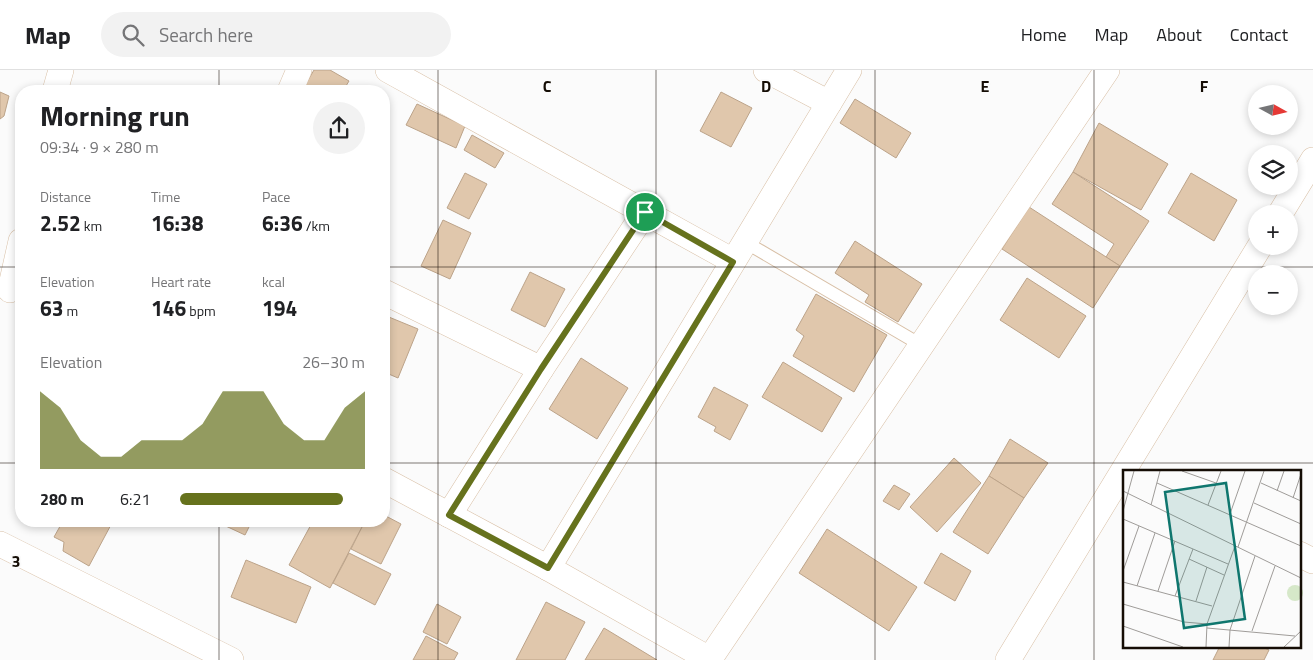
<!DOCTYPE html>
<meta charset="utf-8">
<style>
body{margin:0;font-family:"Titillium Web",sans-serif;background:#f2f2f2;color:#202124;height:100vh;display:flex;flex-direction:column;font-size:19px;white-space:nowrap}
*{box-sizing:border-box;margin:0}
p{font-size:16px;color:#757577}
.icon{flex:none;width:28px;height:28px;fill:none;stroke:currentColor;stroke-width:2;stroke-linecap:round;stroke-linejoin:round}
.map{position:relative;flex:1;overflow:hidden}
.panel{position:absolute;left:15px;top:15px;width:375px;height:442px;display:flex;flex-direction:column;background:#fff;border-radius:20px;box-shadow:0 2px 8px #0003}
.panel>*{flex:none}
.needle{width:32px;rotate:98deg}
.fabs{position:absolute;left:1248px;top:15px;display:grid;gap:10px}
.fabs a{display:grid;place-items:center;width:50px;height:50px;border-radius:50%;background:#fff;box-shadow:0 2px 8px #0003;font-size:25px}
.pin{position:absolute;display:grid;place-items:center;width:42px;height:42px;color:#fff;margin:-21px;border:2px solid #fff;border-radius:50%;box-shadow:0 1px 5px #0007}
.round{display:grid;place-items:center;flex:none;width:52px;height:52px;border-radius:26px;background:#f2f2f2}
.summary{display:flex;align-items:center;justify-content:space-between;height:85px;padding:0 25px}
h1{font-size:28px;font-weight:700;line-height:38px}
.stats{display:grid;grid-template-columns:repeat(3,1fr);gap:8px;height:85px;padding:5px 25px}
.stats div{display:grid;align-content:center}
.stats b{font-size:21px;font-weight:700}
.stats small{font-size:14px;font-weight:400}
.stats p{font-size:14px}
.chart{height:140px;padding:10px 25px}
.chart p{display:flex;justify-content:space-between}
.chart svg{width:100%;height:90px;margin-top:5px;fill:#66721d;opacity:.7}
ul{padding:0 25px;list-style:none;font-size:16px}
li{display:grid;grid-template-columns:80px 60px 1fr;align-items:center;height:38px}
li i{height:12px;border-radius:6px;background:#66721d}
header{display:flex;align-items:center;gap:30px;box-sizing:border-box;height:70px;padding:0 25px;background:#fff;border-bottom:1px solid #e0e0e0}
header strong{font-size:24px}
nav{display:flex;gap:28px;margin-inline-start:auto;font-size:18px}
.search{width:350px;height:45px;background:#f2f2f2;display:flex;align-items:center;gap:12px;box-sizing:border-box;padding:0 18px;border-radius:28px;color:#757577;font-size:19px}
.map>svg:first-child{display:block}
</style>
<header>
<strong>Map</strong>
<div class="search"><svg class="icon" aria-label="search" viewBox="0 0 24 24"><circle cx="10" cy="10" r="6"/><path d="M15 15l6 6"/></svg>Search here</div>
<nav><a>Home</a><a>Map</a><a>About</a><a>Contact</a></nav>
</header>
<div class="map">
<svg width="1313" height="590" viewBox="0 0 1313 590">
<rect width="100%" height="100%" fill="#fbfbfb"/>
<g fill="#e0c7ac" stroke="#bca389">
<path d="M314,0H330L349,11L343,21H311L304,17Z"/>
<path d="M0,22L9,26L4,46L0,49Z"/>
<path d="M721,22L752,38L731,77L700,61Z"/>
<path d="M855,29L911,63L896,88L840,53Z"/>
<path d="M417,34L465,56L456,78L406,55Z"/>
<path d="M1099,53L1168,94L1141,140L1073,102Z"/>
<path d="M472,65L504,83L495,98L464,80Z"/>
<path d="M1073,102L1149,151L1120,196L1106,187L1114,174L1052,134Z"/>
<path d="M465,103L487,114L469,149L447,138Z"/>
<path d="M1191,103L1237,130L1214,171L1168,143Z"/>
<path d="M1029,137L1120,196L1093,238L1002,179Z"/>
<path d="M443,150L471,163L450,209L421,196Z"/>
<path d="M855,171L922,214L898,252L865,232L869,225L835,203Z"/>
<path d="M530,202L565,219L545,257L511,240Z"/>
<path d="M1027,208L1086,246L1059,288L1000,250Z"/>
<path d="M816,224L887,265L854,322L793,286L804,266L796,260Z"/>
<path d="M384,245L418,259L398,308L384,302Z"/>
<path d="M581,288L628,318L597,369L549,339Z"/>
<path d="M783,292L842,328L822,362L762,327Z"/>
<path d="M714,317L748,335L730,370L714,361L716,357L698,347Z"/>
<path d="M1010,369L1048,393L1024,428L989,406Z"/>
<path d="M954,388L981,413L937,462L910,437Z"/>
<path d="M989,406L1024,428L988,484L953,462Z"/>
<path d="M894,415L910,424L899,440L883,431Z"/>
<path d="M384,445L401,454L381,494L351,479L365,451H384Z"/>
<path d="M63,451H113L89,496L63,481L64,472L54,467Z"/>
<path d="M215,451H252L245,465Z"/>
<path d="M313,451H365L330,518L289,495Z"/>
<path d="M827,459L917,517L889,561L799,503Z"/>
<path d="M349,483L391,504L375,535L333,513Z"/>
<path d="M941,483L971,501L955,531L924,513Z"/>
<path d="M246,490L311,517L296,553L231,527Z"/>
<path d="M546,532L585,552L565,590H516Z"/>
<path d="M437,534L461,547L447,574L423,562Z"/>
<path d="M604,558L657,590H585Z"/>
<path d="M426,566L458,583L454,590H413Z"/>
<path d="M1220,576H1260L1269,580L1264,590H1213Z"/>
</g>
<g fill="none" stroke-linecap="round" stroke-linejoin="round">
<defs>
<path id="lane" d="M745,172L921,275"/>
<g id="street">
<path d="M388,0L733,191"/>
<path d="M766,0L829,33"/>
<path d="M55,21L61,0"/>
<path d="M290,21L299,0"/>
<path d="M1280,144L1313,90"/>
<path d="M10,220L21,171"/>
<path d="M384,222L541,299"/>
<path d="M384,410L548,498L709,589"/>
<path d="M449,445L541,299L645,142"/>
<path d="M0,474L231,590"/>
<path d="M1299,484L1313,491"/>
<path d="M548,498L849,0"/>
<path d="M709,590L1107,0"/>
<path d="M1008,590L1260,176"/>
</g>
</defs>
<use href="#lane" stroke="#d8bfa5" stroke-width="14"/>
<use href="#street" stroke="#d8bfa5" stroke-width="26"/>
<use href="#lane" stroke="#fff" stroke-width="12"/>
<use href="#street" stroke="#fff" stroke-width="25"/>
</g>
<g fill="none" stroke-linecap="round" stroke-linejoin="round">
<defs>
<path id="route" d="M645,142L733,192L548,498L449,445L541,299Z"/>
</defs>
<use href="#route" stroke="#fff" stroke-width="10"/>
<use href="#route" stroke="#66721d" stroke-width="6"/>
</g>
<path fill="none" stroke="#150d05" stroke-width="1" stroke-opacity="0.55" d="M219,0V21M438,0V590M656,0V590M875,0V590M1094,0V590M0,197H21M384,197H1313M0,393H21M384,393H1313M219,451V590"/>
<g transform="translate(1123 400)">
<rect width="178" height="178" fill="#fbfbfb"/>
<path d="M164 123a8 8 0 1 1 16 0a8 8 0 1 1-16 0Z" fill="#d6e8c9"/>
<path fill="none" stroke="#9f9c99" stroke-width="1" d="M59,1L93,13M34,13L178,76M138,13L178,31M0,21L178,108M154,21L161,1M170,28L178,4M131,33L178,54M28,35L37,1M85,35L98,1M0,41L11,1M107,44L122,1M0,49L105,94M115,77L141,1M66,89L101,105M0,101L16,56M0,112L89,136M14,116L32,63M35,121L52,71M52,126L70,79M73,131L84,97M0,134L61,152L84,154M0,156L60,177M84,158L172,166M129,161L152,96M83,177L84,154L112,76M106,177L107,160L132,86M161,177L178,161"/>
<path fill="#0f766e" fill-opacity="0.15" stroke="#0f766e" stroke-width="2.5" d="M103,13L122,149L61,158L42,22Z"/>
<rect width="178" height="178" fill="none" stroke="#150d05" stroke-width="2.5"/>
</g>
<g font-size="16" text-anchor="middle" font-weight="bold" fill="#150d05" stroke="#fbfbfb" stroke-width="4" stroke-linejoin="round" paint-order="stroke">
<text x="547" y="22">C</text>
<text x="766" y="22">D</text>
<text x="985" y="22">E</text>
<text x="1204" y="22">F</text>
<text x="16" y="497">3</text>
</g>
</svg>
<div class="fabs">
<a><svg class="needle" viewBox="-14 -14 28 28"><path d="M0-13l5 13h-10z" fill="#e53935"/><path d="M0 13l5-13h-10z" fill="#757577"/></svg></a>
<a><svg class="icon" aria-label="layers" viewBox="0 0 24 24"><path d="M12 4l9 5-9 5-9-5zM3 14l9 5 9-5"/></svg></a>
<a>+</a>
<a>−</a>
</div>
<div class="pin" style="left:645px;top:142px;background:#1e9e55"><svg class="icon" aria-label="arrive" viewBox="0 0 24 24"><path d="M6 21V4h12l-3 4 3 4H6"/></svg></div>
<section class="panel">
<div class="summary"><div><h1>Morning run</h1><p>09:34 · 9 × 280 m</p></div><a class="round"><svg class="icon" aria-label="share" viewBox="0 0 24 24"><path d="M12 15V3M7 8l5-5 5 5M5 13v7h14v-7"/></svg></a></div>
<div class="stats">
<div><p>Distance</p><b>2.52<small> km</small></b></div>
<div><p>Time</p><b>16:38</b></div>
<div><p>Pace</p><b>6:36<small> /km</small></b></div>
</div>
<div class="stats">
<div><p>Elevation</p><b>63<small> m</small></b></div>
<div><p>Heart rate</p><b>146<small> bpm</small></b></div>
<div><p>kcal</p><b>194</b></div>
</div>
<div class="chart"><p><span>Elevation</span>26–30 m</p>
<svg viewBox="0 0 160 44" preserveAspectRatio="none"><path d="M0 44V6L10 14L20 30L30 38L40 38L50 30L60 30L70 30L80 22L90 6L100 6L110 6L120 22L130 30L140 30L150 14L160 6V44z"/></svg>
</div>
<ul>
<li><b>280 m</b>6:21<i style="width:88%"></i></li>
</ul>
</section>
</div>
